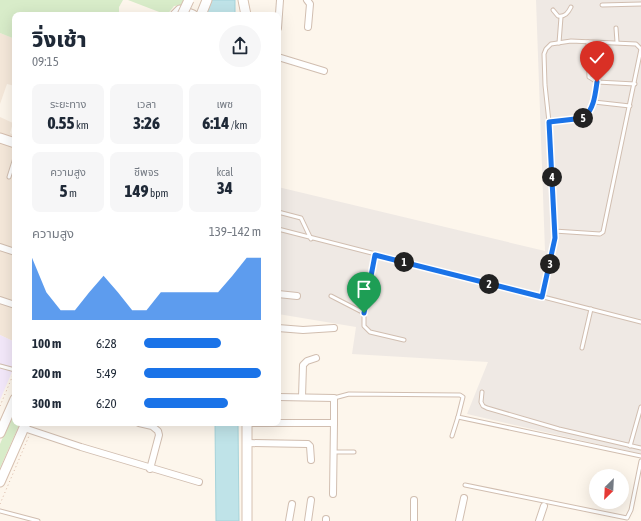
<!DOCTYPE html>
<html lang="th">
<meta charset="utf-8">
<style>
body{margin:0;font-family:"Asap Condensed","Noto Sans Thai",sans-serif;background:#f6f6f7;color:#1f2937;height:100vh;display:flex;flex-direction:column;font-size:15px;white-space:nowrap}
*{box-sizing:border-box;margin:0}
p{font-size:13px;color:#747a83}
.icon{flex:none;width:22px;height:22px;fill:none;stroke:currentColor;stroke-width:2;stroke-linecap:round;stroke-linejoin:round}
.map{position:relative;flex:1;overflow:hidden}
.sheet{position:absolute;left:12px;top:12px;width:269px;height:414px;display:flex;flex-direction:column;background:#fff;border-radius:8px;box-shadow:0 4px 16px #0002}
.sheet>*{flex:none}
.needle{width:26px;rotate:204deg}
.buttons{position:absolute;left:589px;top:469px;display:grid;gap:8px}
.buttons a{display:grid;place-items:center;width:40px;height:40px;border-radius:50%;background:#fff;box-shadow:0 4px 16px #0002;font-size:20px}
.pin{position:absolute;display:grid;place-items:center;width:34px;height:34px;color:#fff;margin:-41px -17px;border-radius:50% 50% 50% 0;rotate:-45deg;box-shadow:0 0 4px #0007}
.pin .icon{rotate:45deg}
.km{position:absolute;width:20px;height:20px;margin:-10px;border-radius:50%;background:#222;color:#fff;font-size:11px;line-height:20px;text-align:center}
.round{display:grid;place-items:center;flex:none;width:42px;height:42px;border-radius:21px;background:#f6f6f7}
.head{display:flex;align-items:center;justify-content:space-between;height:68px;padding:0 20px}
h1{font-size:22px;font-weight:800;line-height:30px}
.metrics{display:grid;grid-template-columns:repeat(3,1fr);gap:6px;height:68px;padding:4px 20px}
.metrics div{display:grid;align-content:center;border-radius:8px;background:#f6f6f7;text-align:center}
.metrics b{font-size:17px;font-weight:800}
.metrics small{font-size:11px;font-weight:400}
.metrics p{font-size:11px}
.chart{height:112px;padding:8px 20px}
.chart p{display:flex;justify-content:space-between}
.chart svg{width:100%;height:72px;margin-top:4px;fill:#1a73e8;opacity:.7}
ul{padding:0 20px;list-style:none;font-size:13px}
li{display:grid;grid-template-columns:64px 48px 1fr;align-items:center;height:30px}
li i{height:10px;border-radius:5px;background:#1a73e8}
.map>svg:first-child{display:block}
</style>
<div class="map">
<svg width="641" height="521" viewBox="0 0 641 521">
<rect width="100%" height="100%" fill="#fdf6ec"/>
<g fill="#f5e8da">
<path d="M0,33L15,39V86L7,84L0,104Z"/>
<path d="M0,117L13,123L10,133L15,136V342L0,335Z"/>
</g>
<path fill="#efe9e4" d="M536,0H641V454L467,414L488,362L352,354L356,327L278,314V187L545,251Z"/>
<path fill="#f3e8fa" d="M0,335L15,342V365L0,400Z"/>
<g fill="#d8ecc9">
<path d="M0,0H123L119,7V15H15V39L0,33Z"/>
<path d="M128,0H192L190,4L174,6L167,15Z"/>
<path d="M15,409V423H20L0,468V444Z"/>
</g>
<g fill="#bfe3e8" stroke="#a5d3da">
<path d="M204,0H235V15H205Z"/>
<path d="M215,423H238L239,521H216Z"/>
</g>
<g fill="none" stroke-linecap="round" stroke-linejoin="round">
<defs>
<g id="lane">
<path d="M602,5L641,4"/>
<path d="M553,10L558,16C565,17 568,13 571,7"/>
<path d="M616,28L617,42"/>
<path d="M588,42L589,77L597,82"/>
<path d="M559,43L561,17"/>
<path d="M630,106L594,102L597,82L635,84"/>
<path d="M549,122L584,118L591,110L594,102"/>
<path d="M9,177L15,158"/>
<path d="M278,212L301,218L311,239"/>
<path d="M278,229L641,322"/>
<path d="M554,231L600,234L603,232L641,49"/>
<path d="M375,255L364,304V326L370,332L404,340"/>
<path d="M331,296L364,313"/>
<path d="M542,297L555,237L549,122L545,85L544,54L546,49L551,44L571,41L636,44L641,49"/>
<path d="M582,348L591,309"/>
<path d="M0,366L15,370"/>
<path d="M482,392L481,402L483,406L487,408L559,429L641,448"/>
<path d="M334,398L349,394L460,395L463,397L458,417L641,456"/>
<path d="M452,436L458,417"/>
<path d="M630,446L641,407"/>
<path d="M334,452H354"/>
<path d="M465,485L627,518L631,510L641,461"/>
<path d="M0,511L38,521"/>
</g>
<g id="street">
<path d="M307,0L310,4L308,27"/>
<path d="M278,28L280,0"/>
<path d="M278,57L324,71"/>
<path d="M0,247L15,252"/>
<path d="M278,294L297,296"/>
<path d="M0,300L15,305"/>
<path d="M278,328L303,330L334,328"/>
<path d="M278,397L334,398V423"/>
<path d="M302,397L303,365L307,361L316,358"/>
<path d="M139,423L152,426L158,431L159,435L150,469"/>
<path d="M247,423H334L333,494"/>
<path d="M24,428L81,447L199,482"/>
<path d="M247,443L308,444L310,446L311,460"/>
<path d="M289,521L292,504"/>
<path d="M308,521L311,500"/>
<path d="M326,521V519"/>
<path d="M414,521V500"/>
<path d="M459,521L464,498"/>
<path d="M539,521L544,506"/>
</g>
<g id="secondary">
<path d="M243,0L246,15"/>
<path d="M175,15L180,10L193,15"/>
<path d="M201,15L207,0"/>
<path d="M0,138L15,143"/>
<path d="M247,423V521"/>
<path d="M0,433L15,399"/>
<path d="M0,482L26,423"/>
</g>
</defs>
<use href="#lane" stroke="#d1beb0" stroke-width="5"/>
<use href="#street" stroke="#d1beb0" stroke-width="8"/>
<use href="#secondary" stroke="#d6c0b0" stroke-width="11"/>
<g stroke="#d9b8a5" stroke-width="1" stroke-dasharray="1 3" stroke-linecap="butt">
<path d="M0,406L13,375"/>
<path d="M0,504L29,436"/>
</g>
<use href="#lane" stroke="#fff" stroke-width="3"/>
<use href="#street" stroke="#fff" stroke-width="6"/>
<use href="#secondary" stroke="#fff" stroke-width="9"/>
<defs>
<path id="secondary-bridge" d="M182,15L189,0"/>
</defs>
<use href="#secondary-bridge" stroke="#d6c0b0" stroke-width="11" stroke-linecap="butt"/>
<use href="#secondary-bridge" stroke="#fff" stroke-width="9"/>
</g>
<g fill="none" stroke-linecap="round" stroke-linejoin="round">
<defs>
<path id="route" d="M364,313L375,255L542,297L555,238L549,122L584,118C594,108 595,96 597,82"/>
</defs>
<use href="#route" stroke="#fff" stroke-width="8"/>
<use href="#route" stroke="#1a73e8" stroke-width="5"/>
</g>
</svg>
<div class="buttons">
<a><svg class="needle" viewBox="-14 -14 28 28"><path d="M0-13l5 13h-10z" fill="#e53935"/><path d="M0 13l5-13h-10z" fill="#747a83"/></svg></a>
</div>
<div class="pin" style="left:364px;top:313px;background:#1e9e55"><svg class="icon" aria-label="arrive" viewBox="0 0 24 24"><path d="M6 21V4h12l-3 4 3 4H6"/></svg></div>
<div class="pin" style="left:597px;top:82px;background:#d93025"><svg class="icon" aria-label="check" viewBox="0 0 24 24"><path d="M5 12l5 5 9-10"/></svg></div>
<b class="km" style="left:404px;top:262px">1</b>
<b class="km" style="left:489px;top:284px">2</b>
<b class="km" style="left:550px;top:264px">3</b>
<b class="km" style="left:552px;top:177px">4</b>
<b class="km" style="left:583px;top:118px">5</b>
<section class="sheet">
<div class="head"><div><h1>วิ่งเช้า</h1><p>09:15</p></div><a class="round"><svg class="icon" aria-label="share" viewBox="0 0 24 24"><path d="M12 15V3M7 8l5-5 5 5M5 13v7h14v-7"/></svg></a></div>
<div class="metrics">
<div><p>ระยะทาง</p><b>0.55<small> km</small></b></div>
<div><p>เวลา</p><b>3:26</b></div>
<div><p>เพซ</p><b>6:14<small> /km</small></b></div>
</div>
<div class="metrics">
<div><p>ความสูง</p><b>5<small> m</small></b></div>
<div><p>ชีพจร</p><b>149<small> bpm</small></b></div>
<div><p>kcal</p><b>34</b></div>
</div>
<div class="chart"><p><span>ความสูง</span>139–142 m</p>
<svg viewBox="0 0 160 44" preserveAspectRatio="none"><path d="M0 44V6L10 27L20 38L30 38L40 27L50 17L60 27L70 38L80 38L90 27L100 27L110 27L120 27L130 27L140 17L150 6L160 6V44z"/></svg>
</div>
<ul>
<li><b>100 m</b>6:28<i style="width:66%"></i></li>
<li><b>200 m</b>5:49<i style="width:100%"></i></li>
<li><b>300 m</b>6:20<i style="width:72%"></i></li>
</ul>
</section>
</div>
